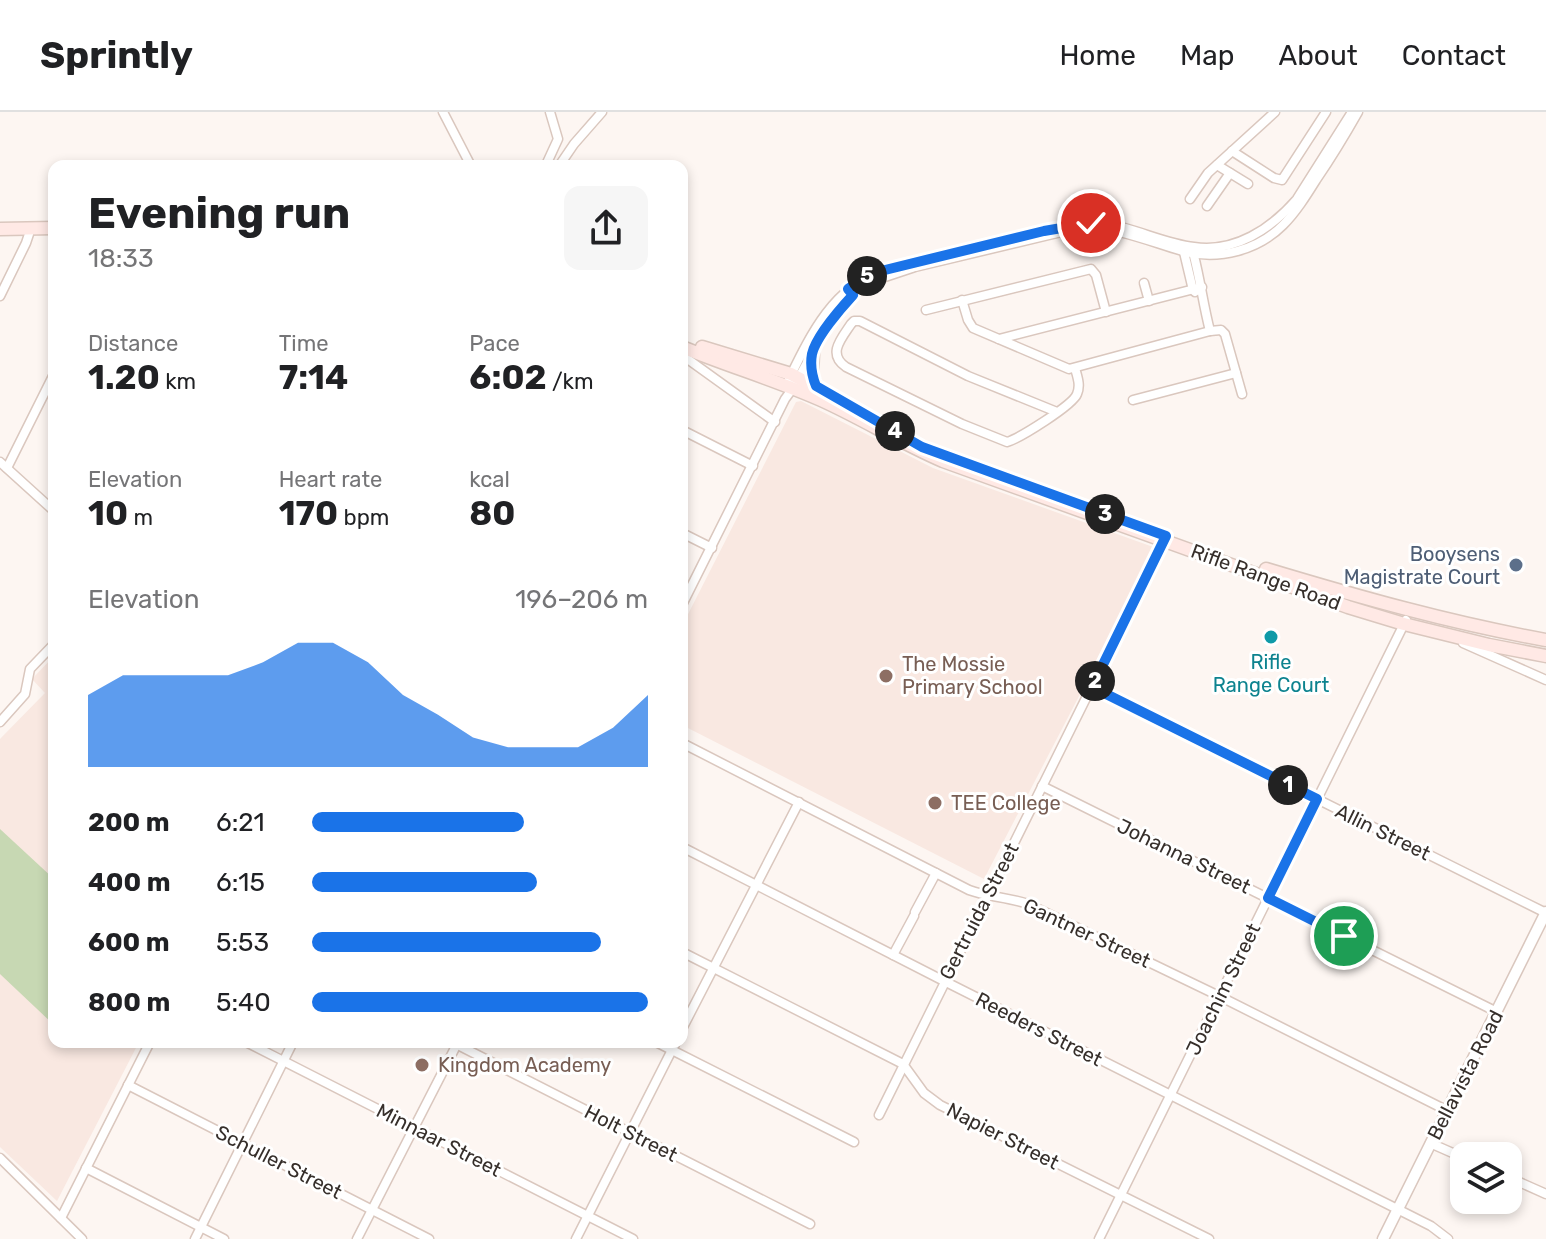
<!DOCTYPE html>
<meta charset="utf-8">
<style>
body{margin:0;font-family:Rubik,sans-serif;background:#f6f6f6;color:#202124;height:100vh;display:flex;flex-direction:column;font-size:30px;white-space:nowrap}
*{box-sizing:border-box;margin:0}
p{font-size:26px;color:#757577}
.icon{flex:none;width:44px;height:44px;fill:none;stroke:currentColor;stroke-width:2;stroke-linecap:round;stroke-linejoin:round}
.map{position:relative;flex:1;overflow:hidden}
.details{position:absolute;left:48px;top:48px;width:640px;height:888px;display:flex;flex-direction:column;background:#fff;border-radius:16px;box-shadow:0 4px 12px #0003}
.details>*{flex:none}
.fabs{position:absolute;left:1450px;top:1030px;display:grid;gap:16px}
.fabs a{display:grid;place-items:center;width:72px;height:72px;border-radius:16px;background:#fff;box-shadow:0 4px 12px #0003;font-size:40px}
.pin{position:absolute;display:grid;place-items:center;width:68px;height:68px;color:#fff;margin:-34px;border:4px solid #fff;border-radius:50%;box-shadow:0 2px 8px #0007}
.km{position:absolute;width:40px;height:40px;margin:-20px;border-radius:50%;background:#222;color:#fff;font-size:22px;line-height:40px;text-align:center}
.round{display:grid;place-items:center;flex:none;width:84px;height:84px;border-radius:16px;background:#f6f6f6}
.head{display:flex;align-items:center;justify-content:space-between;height:136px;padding:0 40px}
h1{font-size:44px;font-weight:700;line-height:60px}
.metrics{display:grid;grid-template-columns:repeat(3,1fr);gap:12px;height:136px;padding:8px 40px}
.metrics div{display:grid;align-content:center}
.metrics b{font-size:34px;font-weight:700}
.metrics small{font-size:22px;font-weight:400}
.metrics p{font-size:22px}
.chart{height:224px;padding:16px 40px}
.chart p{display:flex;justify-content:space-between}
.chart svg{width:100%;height:144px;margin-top:8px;fill:#1a73e8;opacity:.7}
ul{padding:0 40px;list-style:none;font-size:26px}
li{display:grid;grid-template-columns:128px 96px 1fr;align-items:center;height:60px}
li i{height:20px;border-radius:10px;background:#1a73e8}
header{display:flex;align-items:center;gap:48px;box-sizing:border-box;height:112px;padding:0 40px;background:#fff;border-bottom:2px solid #e0e0e0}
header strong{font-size:38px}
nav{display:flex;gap:44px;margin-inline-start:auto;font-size:28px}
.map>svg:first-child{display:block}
</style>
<header>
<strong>Sprintly</strong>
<nav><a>Home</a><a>Map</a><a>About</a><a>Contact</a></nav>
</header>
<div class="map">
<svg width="1546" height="1127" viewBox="0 0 1546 1127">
<rect width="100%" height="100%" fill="#fdf6f2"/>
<g fill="#f9e8e1">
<path d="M801,289L933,356L1156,436L984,767L682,613V514L796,290Z"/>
<path d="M54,544V930H139L57,1089L0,1035V627L45,581L32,567Z"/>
</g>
<path fill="#c7d8b3" d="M0,717L54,767V913L0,862Z"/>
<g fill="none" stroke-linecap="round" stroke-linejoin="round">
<defs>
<g id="minor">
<path d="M443,0L471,54"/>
<path d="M1232,39L1274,66L1282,68L1326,0"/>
<path d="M546,53L558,27L550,0"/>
<path d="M1217,53L1248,72"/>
<path d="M559,54L574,32L602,0"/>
<path d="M1190,87L1208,61L1275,0"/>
<path d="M1207,94L1230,61"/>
<path d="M1121,115C1145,121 1169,132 1194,135C1235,141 1271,117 1297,87L1352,0"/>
<path d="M1183,136L1193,178L1195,180"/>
<path d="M1193,140C1200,166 1203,192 1210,219"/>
<path d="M1144,171L1149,189"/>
<path d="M0,184L26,131L31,116"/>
<path d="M962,188L968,208L973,216L1069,257L1210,219L1221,218L1225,222L1242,282"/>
<path d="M926,198L1091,157L1096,163L1106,200"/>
<path d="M999,227L1202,175"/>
<path d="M682,243L775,310"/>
<path d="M789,267C810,224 833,175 882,159"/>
<path d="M1133,288L1236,261"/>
<path d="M1057,300L968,264L860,209H854L851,212C841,227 827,242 846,255L962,312L1007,330C1020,326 1073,293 1077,282C1081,273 1077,264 1075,256"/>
<path d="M682,318L753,354"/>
<path d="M0,350L54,399"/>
<path d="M7,356L54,262"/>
<path d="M682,421L712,436"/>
<path d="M682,493L785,287L793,276L813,240L835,203L853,183L873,169L915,155L1078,116C1116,114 1150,130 1186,140C1220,148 1258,138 1283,113C1296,100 1306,84 1316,68C1331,46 1345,23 1358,0"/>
<path d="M1463,531L1546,568"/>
<path d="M1092,575L1546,801"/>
<path d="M0,610L25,582L30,557L54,532"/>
<path d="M682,631L969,778C988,785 1008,785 1028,792L1219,884L1446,998"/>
<path d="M1042,674L1497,900"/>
<path d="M682,735L944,869L1431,1114L1448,1127"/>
<path d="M915,800L936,761"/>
<path d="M682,840L903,952L924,981L940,993L1209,1127"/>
<path d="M893,843L914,804"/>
<path d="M682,917L799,690"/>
<path d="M246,930L633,1127"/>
<path d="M452,930L810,1112"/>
<path d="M656,930L854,1030"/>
<path d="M128,973L429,1127"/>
<path d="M879,1003L1165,427"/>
<path d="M1430,1031L1464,1046"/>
<path d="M0,1046L82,1127"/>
<path d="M86,1056L224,1127"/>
<path d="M1508,1065L1546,1082"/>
<path d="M61,1106L150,930"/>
<path d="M195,1127L293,930"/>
<path d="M357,1127L458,930"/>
<path d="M576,1127L676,930"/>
<path d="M1099,1127L1406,508"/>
</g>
<path id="tertiary" d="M1383,1127L1546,800"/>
<g id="secondary">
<path d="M0,117L54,116"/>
<path d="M682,235C728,254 776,268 821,288C863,307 901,331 943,349L1348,495L1404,512L1489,533L1546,544"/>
<path d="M702,235L791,262L848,293"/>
<path d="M813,240L812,263L816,274"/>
<path d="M1266,457C1359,485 1451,511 1546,528"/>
</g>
</defs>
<use href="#minor" stroke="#dac7be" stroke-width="11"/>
<use href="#tertiary" stroke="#dac7be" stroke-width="13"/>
<use href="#secondary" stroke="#dac7be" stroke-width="15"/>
<use href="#minor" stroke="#fff" stroke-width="8"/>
<use href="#tertiary" stroke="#fff" stroke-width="10"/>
<use href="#secondary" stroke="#ffe9e5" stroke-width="12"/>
</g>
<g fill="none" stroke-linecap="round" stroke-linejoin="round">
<defs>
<path id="route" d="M1091,111L1044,119L885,158L867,164L848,177L853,183C841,196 816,225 812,242C810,253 812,264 816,274L922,335L1166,424L1092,575L1317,687L1268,786L1344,824"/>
</defs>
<use href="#route" stroke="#fff" stroke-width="16"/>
<use href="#route" stroke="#1a73e8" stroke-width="10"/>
</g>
<circle fill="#5c6f8a" stroke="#fff" stroke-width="3" cx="1516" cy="453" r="8"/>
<circle fill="#0f9aa8" stroke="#fff" stroke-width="3" cx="1271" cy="525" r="8"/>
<g fill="#8d6e63" stroke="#fff" stroke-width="3">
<circle cx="886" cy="564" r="8"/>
<circle cx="935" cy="691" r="8"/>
<circle cx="422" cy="953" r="8"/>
</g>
<g text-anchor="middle" stroke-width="6" stroke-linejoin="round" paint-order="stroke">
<g font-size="20" fill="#4e5e75" stroke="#fff" text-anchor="end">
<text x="1500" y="449">Booysens<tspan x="1500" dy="23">Magistrate Court</tspan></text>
</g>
<g font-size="20" fill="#362f2b" stroke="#fff">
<text transform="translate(1266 465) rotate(20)" y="7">Rifle Range Road</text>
<text transform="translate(1383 720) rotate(26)" y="7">Allin Street</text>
<text transform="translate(1184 744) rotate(26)" y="7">Johanna Street</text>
<text transform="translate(979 799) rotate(-63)" y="7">Gertruida Street</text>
<text transform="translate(1087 821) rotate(25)" y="7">Gantner Street</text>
<text transform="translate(1223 877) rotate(-64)" y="7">Joachim Street</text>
<text transform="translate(1039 917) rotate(27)" y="7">Reeders Street</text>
<text transform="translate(1465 963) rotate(-63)" y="7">Bellavista Road</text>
<text transform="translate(631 1021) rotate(27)" y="7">Holt Street</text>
<text transform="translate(1003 1024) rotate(27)" y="7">Napier Street</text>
<text transform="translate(439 1028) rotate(27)" y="7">Minnaar Street</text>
<text transform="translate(279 1050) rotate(27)" y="7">Schuller Street</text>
</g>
<g font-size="20" fill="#0d838f" stroke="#fff">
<text x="1271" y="557">Rifle<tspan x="1271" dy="23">Range Court</tspan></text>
</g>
<g font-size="20" fill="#785e54" stroke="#fff" text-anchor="start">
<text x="902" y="559">The Mossie<tspan x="902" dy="23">Primary School</tspan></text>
<text x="951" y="698">TEE College</text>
<text x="438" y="960">Kingdom Academy</text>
</g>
</g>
</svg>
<div class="fabs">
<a><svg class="icon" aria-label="layers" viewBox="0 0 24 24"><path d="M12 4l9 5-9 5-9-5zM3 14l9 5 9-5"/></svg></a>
</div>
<div class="pin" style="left:1344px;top:824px;background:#1e9e55"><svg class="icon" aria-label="arrive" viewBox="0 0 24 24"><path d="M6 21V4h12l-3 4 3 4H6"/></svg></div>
<div class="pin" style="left:1091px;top:111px;background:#d93025"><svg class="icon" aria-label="check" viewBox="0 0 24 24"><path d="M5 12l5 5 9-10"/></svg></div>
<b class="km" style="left:1288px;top:673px">1</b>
<b class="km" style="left:1095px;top:569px">2</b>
<b class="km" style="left:1105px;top:402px">3</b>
<b class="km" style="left:895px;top:319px">4</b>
<b class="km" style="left:867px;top:164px">5</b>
<section class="details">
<div class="head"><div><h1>Evening run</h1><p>18:33</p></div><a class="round"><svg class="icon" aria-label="share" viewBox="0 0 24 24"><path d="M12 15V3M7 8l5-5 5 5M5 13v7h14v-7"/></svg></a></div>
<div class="metrics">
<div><p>Distance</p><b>1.20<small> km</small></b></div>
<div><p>Time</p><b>7:14</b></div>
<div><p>Pace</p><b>6:02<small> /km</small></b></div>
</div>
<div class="metrics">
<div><p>Elevation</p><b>10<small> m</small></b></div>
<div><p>Heart rate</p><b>170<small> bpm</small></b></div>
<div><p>kcal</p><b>80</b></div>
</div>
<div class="chart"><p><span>Elevation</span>196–206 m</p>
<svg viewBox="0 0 160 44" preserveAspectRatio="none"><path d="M0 44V22L10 16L20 16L30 16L40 16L50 12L60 6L70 6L80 12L90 22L100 28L110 35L120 38L130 38L140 38L150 32L160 22V44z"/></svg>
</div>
<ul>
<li><b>200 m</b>6:21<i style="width:63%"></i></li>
<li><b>400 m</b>6:15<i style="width:67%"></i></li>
<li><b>600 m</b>5:53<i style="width:86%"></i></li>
<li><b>800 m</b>5:40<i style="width:100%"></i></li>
</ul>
</section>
</div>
